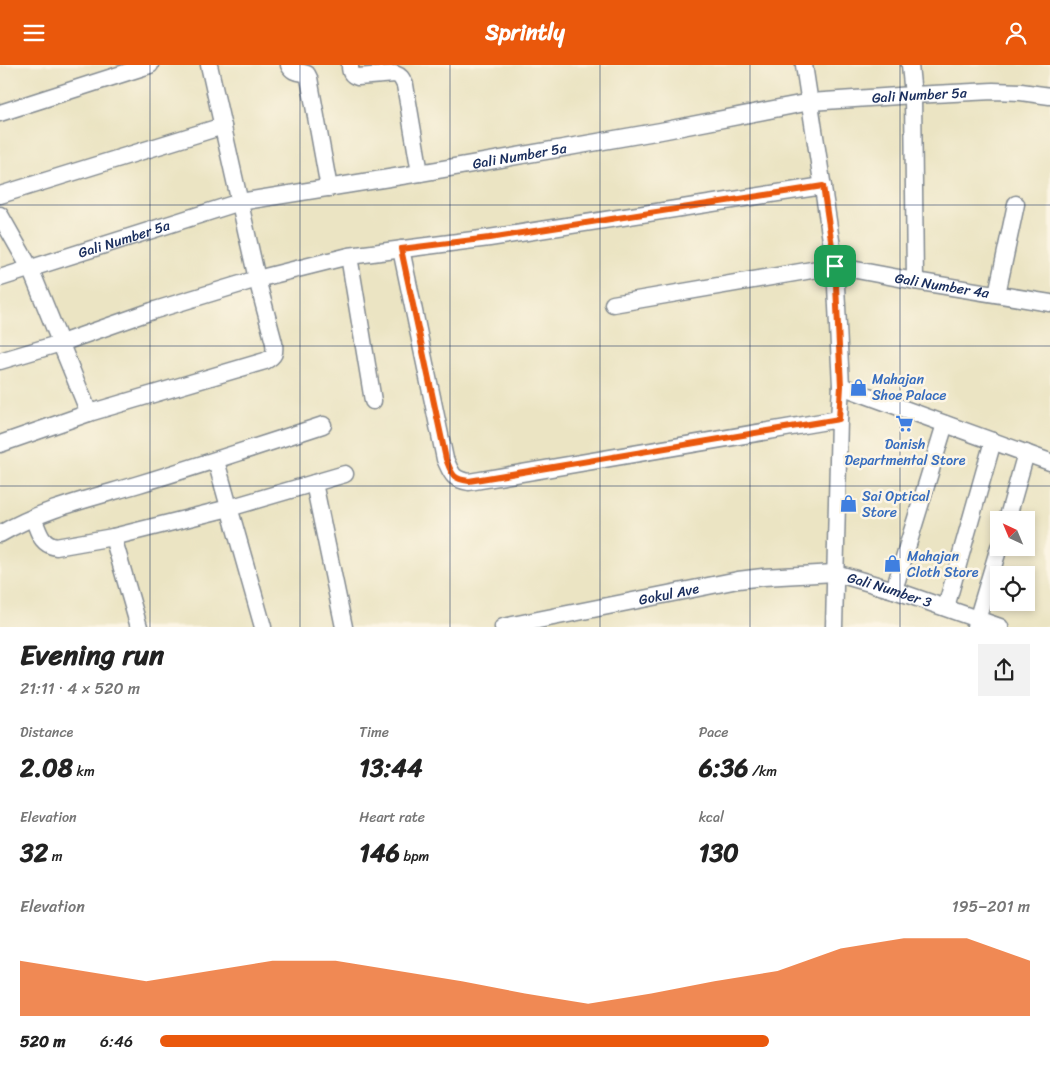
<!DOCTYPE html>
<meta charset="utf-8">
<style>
body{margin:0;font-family:Sriracha,sans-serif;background:#f2f2f2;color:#222;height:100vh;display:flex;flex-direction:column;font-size:19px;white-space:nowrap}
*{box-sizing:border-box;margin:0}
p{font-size:16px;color:#767676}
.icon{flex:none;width:28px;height:28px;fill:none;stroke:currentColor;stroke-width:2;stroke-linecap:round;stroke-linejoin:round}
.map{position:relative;height:562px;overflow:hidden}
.details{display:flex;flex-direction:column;background:#fff;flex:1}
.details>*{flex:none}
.needle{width:32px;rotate:316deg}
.fabs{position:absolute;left:990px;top:446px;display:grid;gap:10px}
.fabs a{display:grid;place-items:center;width:45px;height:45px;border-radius:0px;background:#fff;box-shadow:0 2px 8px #0003;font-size:25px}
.pin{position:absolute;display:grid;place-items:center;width:42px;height:42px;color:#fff;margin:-21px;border-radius:10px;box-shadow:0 2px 8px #0006}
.round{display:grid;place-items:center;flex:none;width:52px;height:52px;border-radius:0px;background:#f2f2f2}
.summary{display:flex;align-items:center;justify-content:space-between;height:85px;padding:0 20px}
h1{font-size:28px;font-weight:700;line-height:38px}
.figures{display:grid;grid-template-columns:repeat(3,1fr);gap:8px;height:85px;padding:5px 20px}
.figures div{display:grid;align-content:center}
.figures b{font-size:25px;font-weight:700}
.figures small{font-size:14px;font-weight:400}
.figures p{font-size:14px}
.chart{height:140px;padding:10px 20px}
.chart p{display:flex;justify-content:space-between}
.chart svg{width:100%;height:90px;margin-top:5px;fill:#ea580c;opacity:.7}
ul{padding:0 20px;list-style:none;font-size:16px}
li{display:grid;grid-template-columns:80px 60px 1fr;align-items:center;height:38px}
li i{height:12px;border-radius:6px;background:#ea580c}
header{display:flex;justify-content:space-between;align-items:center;height:65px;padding:0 20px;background:#ea580c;color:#fff;font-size:22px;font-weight:700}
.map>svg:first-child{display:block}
</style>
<header><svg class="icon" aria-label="menu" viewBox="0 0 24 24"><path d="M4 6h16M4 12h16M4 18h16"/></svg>Sprintly<svg class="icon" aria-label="person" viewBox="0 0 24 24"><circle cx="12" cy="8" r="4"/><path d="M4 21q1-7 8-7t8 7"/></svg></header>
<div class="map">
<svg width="1050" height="562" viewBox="0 0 1050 562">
<rect width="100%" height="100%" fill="#fcf5e5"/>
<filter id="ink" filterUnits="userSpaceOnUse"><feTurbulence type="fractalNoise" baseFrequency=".02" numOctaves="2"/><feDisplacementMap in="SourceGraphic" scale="10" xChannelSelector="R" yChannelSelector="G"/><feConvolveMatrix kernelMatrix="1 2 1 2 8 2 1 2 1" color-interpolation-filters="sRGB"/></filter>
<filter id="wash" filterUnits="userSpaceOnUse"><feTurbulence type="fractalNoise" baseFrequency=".0096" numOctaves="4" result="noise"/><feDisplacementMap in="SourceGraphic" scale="20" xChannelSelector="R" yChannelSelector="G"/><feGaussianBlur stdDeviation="1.12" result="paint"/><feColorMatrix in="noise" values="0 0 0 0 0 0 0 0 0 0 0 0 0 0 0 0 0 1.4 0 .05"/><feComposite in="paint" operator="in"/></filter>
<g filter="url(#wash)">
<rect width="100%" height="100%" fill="#ebe4c3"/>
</g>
<g filter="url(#ink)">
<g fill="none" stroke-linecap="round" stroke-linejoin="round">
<defs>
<g id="minor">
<path d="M289,0C293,9 300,6 307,9L309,13L329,123"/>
<path d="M350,0C350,7 351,10 358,12L395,9C401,11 402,14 405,20L420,108"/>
<path d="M804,0L835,201L841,321L839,354L834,562"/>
<path d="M910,0L913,30L915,216"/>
<path d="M0,48L150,0"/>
<path d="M0,130L223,61"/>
<path d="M0,150L30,203L89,348"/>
<path d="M401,184L445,394C452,409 452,414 469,417L839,354"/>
<path d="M349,191L373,336"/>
<path id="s1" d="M0,213L240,137L420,108L661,66L810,37L913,30L993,26L1021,27L1050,31"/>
<path d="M997,229L1016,139"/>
<path id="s2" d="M613,239L835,201L915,216L1050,238"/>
<path d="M0,296L61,278L152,246L257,214L349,191L489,173L823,121"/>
<path d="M841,321L1050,397"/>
<path d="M0,379L89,348L265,296C275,291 275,288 274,278L257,214L209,0"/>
<path d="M216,396L263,562"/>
<path d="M314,418L344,562"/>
<path d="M33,453C39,466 40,479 56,482L113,472L229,443L345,409"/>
<path d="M1007,455L1026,388"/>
<path d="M0,469C42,444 92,433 139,419C201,400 262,380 323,360"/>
<path d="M113,472L139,562"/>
<path d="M894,525L945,359"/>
<path d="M946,542L993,376"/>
<path id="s3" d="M503,562L738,515L763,512L835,508L894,525L1000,562"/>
<path d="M975,562L999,482"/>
</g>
</defs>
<use href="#minor" stroke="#838a90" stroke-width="19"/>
<use href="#minor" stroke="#fff" stroke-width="16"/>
</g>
</g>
<g fill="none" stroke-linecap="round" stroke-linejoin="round" filter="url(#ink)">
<defs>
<path id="route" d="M823,121L835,201L841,321L839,354L469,416C452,414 452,409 446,394L401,184L489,173Z"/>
</defs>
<use href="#route" stroke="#fff" stroke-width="10"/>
<use href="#route" stroke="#ea580c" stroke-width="6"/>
</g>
<path fill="none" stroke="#1b2f5e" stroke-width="1" stroke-opacity="0.55" d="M150,0V562M300,0V562M450,0V562M600,0V562M750,0V562M900,0V562M0,140H1050M0,281H1050M0,421H1050"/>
<defs>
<symbol id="shop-bare" viewBox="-9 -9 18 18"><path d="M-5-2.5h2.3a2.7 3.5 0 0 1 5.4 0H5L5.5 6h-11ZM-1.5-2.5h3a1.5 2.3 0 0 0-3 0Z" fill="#3f7fe0" stroke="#fcf5e5" stroke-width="2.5" paint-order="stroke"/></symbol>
<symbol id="supermarket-bare" viewBox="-9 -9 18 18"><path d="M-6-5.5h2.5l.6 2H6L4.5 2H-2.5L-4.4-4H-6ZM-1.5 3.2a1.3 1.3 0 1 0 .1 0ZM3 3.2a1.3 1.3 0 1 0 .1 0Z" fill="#3f7fe0" stroke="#fcf5e5" stroke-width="2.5" paint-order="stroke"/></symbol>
</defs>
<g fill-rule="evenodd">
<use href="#shop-bare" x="846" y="310" width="25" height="25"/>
<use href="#supermarket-bare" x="892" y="346" width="25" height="25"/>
<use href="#shop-bare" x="836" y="426" width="25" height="25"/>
<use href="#shop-bare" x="880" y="486" width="25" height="25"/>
</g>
<g text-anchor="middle" stroke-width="5" stroke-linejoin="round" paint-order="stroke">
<g font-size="14" fill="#1b2f5e" stroke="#fcf5e5">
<text dy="5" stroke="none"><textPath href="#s1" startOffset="940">Gali Number 5a</textPath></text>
<text dy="5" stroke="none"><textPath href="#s1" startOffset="535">Gali Number 5a</textPath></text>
<text dy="5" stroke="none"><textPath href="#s1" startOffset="130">Gali Number 5a</textPath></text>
<text dy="5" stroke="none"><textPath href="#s2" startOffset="334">Gali Number 4a</textPath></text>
<text dy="5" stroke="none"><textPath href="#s3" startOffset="394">Gali Number 3</textPath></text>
<text dy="5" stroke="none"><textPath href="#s3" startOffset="169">Gokul Ave</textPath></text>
</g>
<g font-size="14" fill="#366cbe" stroke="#fcf5e5" text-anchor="start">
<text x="872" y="319">Mahajan<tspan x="872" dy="16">Shoe Palace</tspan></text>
<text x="905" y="384" text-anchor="middle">Danish<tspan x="905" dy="16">Departmental Store</tspan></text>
<text x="862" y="436">Sai Optical<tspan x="862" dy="16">Store</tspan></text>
<text x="907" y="496">Mahajan<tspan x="907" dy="16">Cloth Store</tspan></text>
</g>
</g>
</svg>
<div class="fabs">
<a><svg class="needle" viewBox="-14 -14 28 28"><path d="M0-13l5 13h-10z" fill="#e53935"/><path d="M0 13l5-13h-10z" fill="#767676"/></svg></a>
<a><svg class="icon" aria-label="locate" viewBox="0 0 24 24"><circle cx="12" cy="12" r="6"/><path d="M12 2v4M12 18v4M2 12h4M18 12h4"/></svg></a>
</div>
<div class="pin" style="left:835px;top:201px;background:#1e9e55"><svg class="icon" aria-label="arrive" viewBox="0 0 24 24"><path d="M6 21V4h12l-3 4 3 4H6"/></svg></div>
</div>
<section class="details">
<div class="summary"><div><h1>Evening run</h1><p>21:11 · 4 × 520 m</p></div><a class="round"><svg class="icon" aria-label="share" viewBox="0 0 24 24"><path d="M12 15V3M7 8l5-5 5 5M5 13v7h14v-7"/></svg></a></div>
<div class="figures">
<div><p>Distance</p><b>2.08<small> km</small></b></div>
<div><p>Time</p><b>13:44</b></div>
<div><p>Pace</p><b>6:36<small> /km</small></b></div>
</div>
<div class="figures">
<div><p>Elevation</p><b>32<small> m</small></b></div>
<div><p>Heart rate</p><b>146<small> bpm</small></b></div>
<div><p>kcal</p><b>130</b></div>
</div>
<div class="chart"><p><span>Elevation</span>195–201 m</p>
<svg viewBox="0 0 160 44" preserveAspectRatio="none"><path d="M0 44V17L10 22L20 27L30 22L40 17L50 17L60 22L70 27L80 33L90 38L100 33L110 27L120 22L130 11L140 6L150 6L160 17V44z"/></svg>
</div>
<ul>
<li><b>520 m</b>6:46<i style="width:70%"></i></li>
</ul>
</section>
